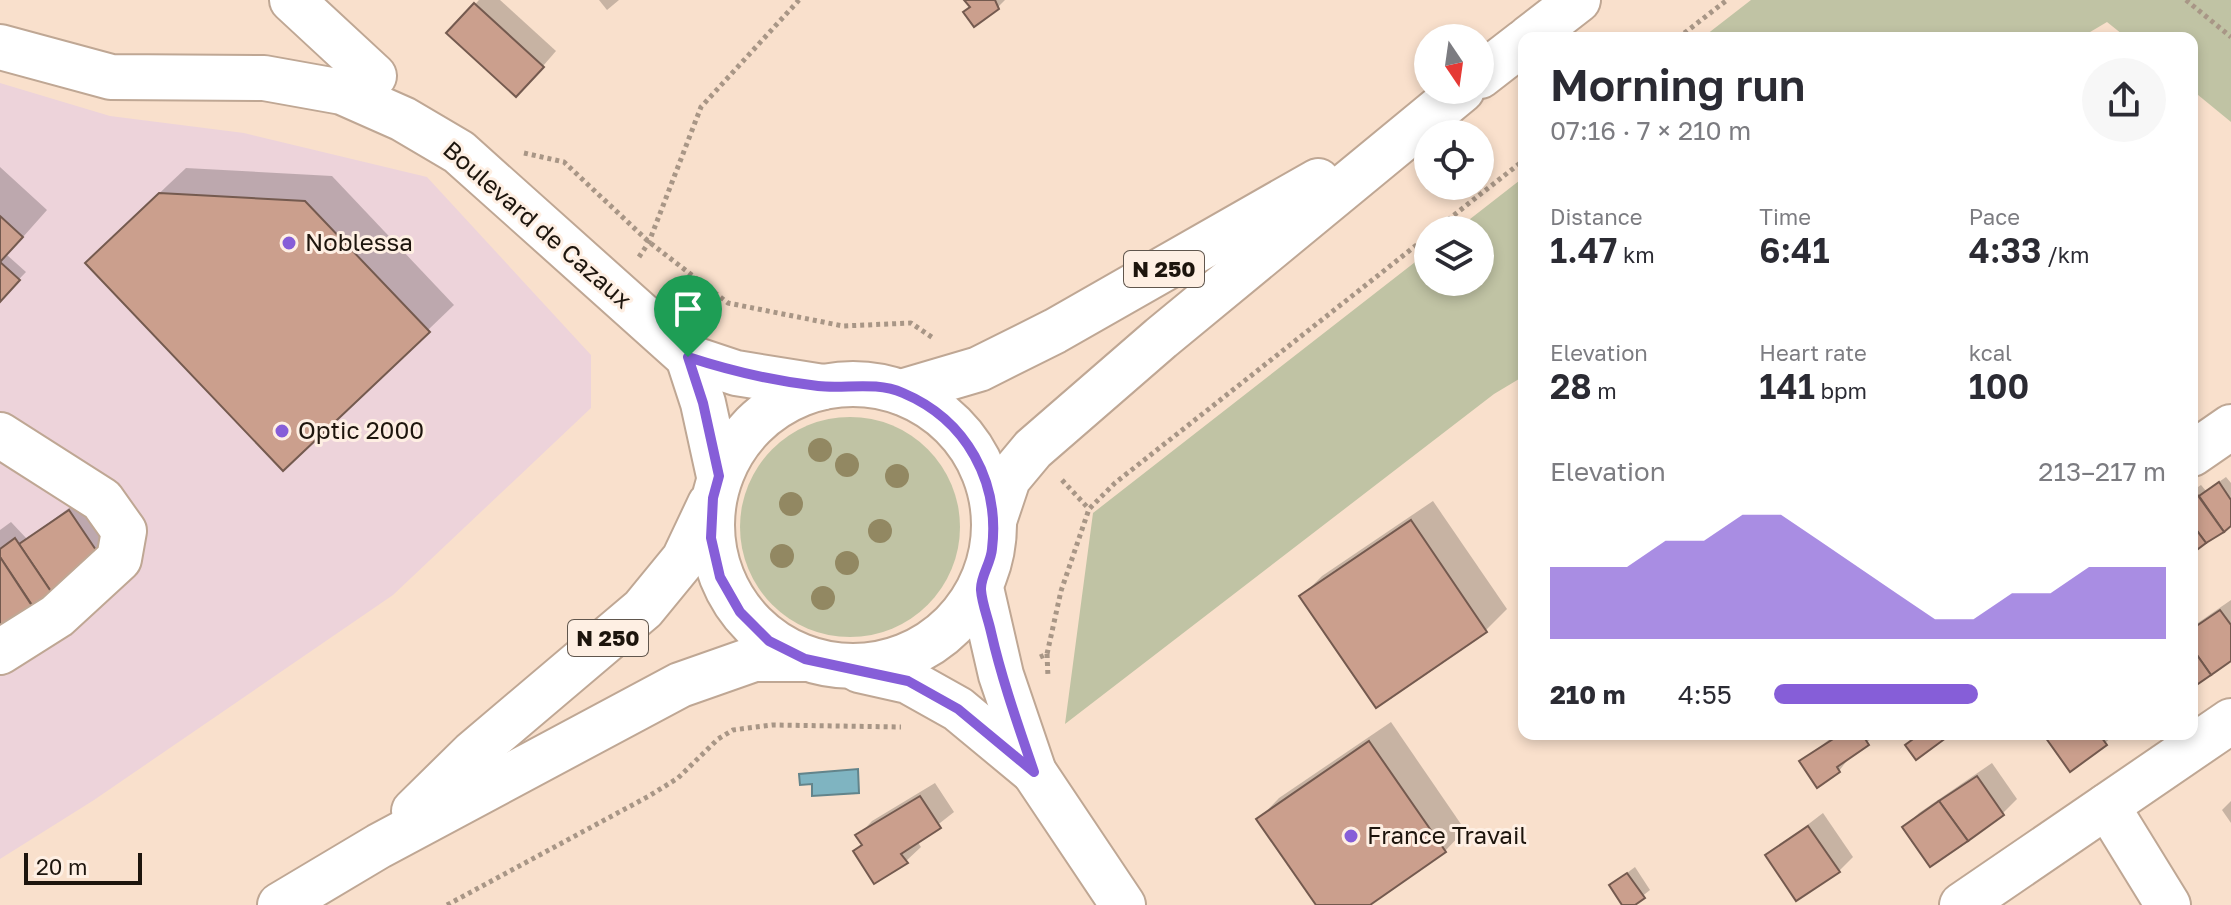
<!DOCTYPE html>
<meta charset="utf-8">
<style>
body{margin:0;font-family:"Golos Text",sans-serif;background:#f7f7f7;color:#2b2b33;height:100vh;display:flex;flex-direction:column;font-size:30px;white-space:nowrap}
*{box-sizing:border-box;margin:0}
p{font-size:26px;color:#7c7c81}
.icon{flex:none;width:44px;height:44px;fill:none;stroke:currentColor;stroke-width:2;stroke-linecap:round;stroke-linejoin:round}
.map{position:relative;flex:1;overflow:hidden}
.drawer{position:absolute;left:1518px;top:32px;width:680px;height:708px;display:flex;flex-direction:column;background:#fff;border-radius:16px;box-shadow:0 4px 12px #0003}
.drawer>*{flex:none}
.needle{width:52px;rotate:167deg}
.fabs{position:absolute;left:1414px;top:24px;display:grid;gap:16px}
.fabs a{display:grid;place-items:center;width:80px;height:80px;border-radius:50%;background:#fff;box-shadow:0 4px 12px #0003;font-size:40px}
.scale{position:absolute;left:24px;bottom:20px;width:118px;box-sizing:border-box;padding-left:8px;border:4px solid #1d150d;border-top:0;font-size:22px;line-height:28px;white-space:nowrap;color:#1d150d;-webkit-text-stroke:6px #feefe3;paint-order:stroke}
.pin{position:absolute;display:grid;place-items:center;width:68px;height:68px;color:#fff;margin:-82px -34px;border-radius:50% 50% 50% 0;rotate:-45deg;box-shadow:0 0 8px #0007}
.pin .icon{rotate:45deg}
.round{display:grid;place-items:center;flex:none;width:84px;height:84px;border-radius:42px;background:#f7f7f7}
.summary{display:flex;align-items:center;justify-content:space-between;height:136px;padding:0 32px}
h1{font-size:44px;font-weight:600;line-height:60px}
.stats{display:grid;grid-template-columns:repeat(3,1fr);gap:12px;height:136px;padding:8px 32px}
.stats div{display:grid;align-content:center}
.stats b{font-size:34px;font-weight:600}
.stats small{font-size:22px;font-weight:400}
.stats p{font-size:22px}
.chart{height:224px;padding:16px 32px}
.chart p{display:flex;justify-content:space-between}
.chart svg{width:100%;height:144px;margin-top:8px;fill:#865ed8;opacity:.7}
ul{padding:0 32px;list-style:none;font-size:26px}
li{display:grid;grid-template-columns:128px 96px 1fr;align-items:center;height:60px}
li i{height:20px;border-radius:10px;background:#865ed8}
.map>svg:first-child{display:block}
</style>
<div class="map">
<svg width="2231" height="905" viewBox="0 0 2231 905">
<rect width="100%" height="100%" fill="#f9e0cc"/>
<path fill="#edd3da" d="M0,83L110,116L244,133L427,177L591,355V408L393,595L94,800L0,859Z"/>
<g fill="#c0c3a4">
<path d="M1751,0H2231V122L2192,90V38H2127L2107,22L2080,38H1702Z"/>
<path d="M1524,177V376L1494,394L1065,724L1093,513L1428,252V282H1480V230H1456Z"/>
<circle cx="850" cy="527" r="110"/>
</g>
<path fill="#7fb4c1" stroke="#62848b" stroke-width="2" d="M858,769L859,793L812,796V784L800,785L799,774Z"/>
<g fill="#0003">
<path d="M479,0H500L556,51L530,81L449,33Z"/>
<path d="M599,0H619L607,10Z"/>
<path d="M967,0H1005L998,7L971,6Z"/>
<path d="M0,167L47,210L7,255L26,272L0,299Z"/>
<path d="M186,168L332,176L454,305L428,330L113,237Z"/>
<path d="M2226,477L2231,483V524L2195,549L2192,491L2201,485L2206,491Z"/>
<path d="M84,497L115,543L0,638V530L11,522L27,539Z"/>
<path d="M1433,501L1507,609L1486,630L1376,706L1302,596L1322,576Z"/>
<path d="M2231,600V659L2192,686V627Z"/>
<path d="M1391,722L1465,830L1445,851L1366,905H1319L1259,819L1279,798Z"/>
<path d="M1836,734H1877L1852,754L1839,771L1801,762Z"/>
<path d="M2046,734H2115L2105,743Z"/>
<path d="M1992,763L2017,799L2003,813L1930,864L1905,827L1919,813Z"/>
<path d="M935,783L954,812L917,841L921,847L906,861L855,851L863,843L858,836L872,821Z"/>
<path d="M2231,801V823L2222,810Z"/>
<path d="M1823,813L1853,857L1839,871L1767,856Z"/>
<path d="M1635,867L1650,890L1631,905H1625L1611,885Z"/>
</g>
<g fill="#cb9f8d" stroke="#745a4f" stroke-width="2">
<path d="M964,0H995L999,9L974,27L963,12L970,7Z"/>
<path d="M474,3L544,67L516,97L446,33Z"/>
<path d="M159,193L305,201L430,332L283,471L85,263Z"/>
<path d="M0,216L23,237L0,262Z"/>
<path d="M0,262L20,280L0,302Z"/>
<path d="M2219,482L2231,500V526L2224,532L2199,496Z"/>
<path d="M2194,490L2224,532L2206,543L2192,524Z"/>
<path d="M69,510L102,559L52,593L19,544Z"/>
<path d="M1411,520L1487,632L1376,708L1299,596Z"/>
<path d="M2192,524L2206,543L2194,552L2192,549Z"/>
<path d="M15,538L52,593L32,605L0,557V549Z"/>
<path d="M0,557L38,615L0,641Z"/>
<path d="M2220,610L2231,625V661L2211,675L2192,648V629Z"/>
<path d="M2192,648L2211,675L2192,688Z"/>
<path d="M1841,734H1862L1869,745L1837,767L1840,772L1817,788L1799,761Z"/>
<path d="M1920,734H1949L1950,735L1916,760L1905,745Z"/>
<path d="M2043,734H2099L2107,745L2070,772Z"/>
<path d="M1369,741L1446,852L1370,905H1316L1256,819Z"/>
<path d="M1977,776L2004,815L1968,841L1939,801Z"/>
<path d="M920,796L941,828L901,854L908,863L874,884L853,851L862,845L855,835Z"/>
<path d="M1939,801L1968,841L1930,867L1902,827Z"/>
<path d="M1808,826L1840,872L1796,901L1765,855Z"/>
<path d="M1627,873L1645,898L1635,905H1622L1609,885Z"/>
</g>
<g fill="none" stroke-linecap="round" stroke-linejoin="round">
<defs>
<g id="minor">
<path d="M292,0L374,76"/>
<path d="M0,435L102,500L124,531L119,559L57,616L0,652"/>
<path d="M2192,454L2231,427"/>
<path d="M2107,806L2168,905"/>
<path d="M1962,905L2231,721"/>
</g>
<g id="major">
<path d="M1529,38L1578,0"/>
<path d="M0,47L111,77L264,78L342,92L403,119L459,152L688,357L736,373L823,387"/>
<path d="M1480,76L1524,42"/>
<path d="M688,357L703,403L719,476"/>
<circle cx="853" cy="525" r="141"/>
<path d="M901,392L979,369L1055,331L1318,181"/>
<path d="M995,518L1008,479L1033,449L1161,338L1462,90"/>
<path d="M981,588L1001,675L1034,772L1123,905"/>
<path d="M859,670L908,681L958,709L1034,772"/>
<path d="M414,811L473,753L643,609L684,559L710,504"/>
<path d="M280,905L379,846L680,685L754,659H805"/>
</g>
</defs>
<use href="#minor" stroke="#bfa794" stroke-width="48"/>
<use href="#major" stroke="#bfa794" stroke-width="48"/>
<g stroke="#a89686" stroke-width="5" stroke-dasharray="4 4" stroke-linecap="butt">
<path d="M2186,0L2231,37"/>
<path d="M1678,38L1727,0"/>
<path d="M524,153L564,162L649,242L728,303L843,326L911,323L933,338"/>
<path d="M1435,230L1524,160"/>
<path d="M639,257L649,242L701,107L799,0"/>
<path d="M1062,480L1089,509"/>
<path d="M1047,654L1048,677"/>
<path d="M1040,657L1047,654L1061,591L1089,509L1115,483L1428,236"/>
<path d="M447,905L649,796L678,778L718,739L733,730L772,725L901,727"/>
</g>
<use href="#minor" stroke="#fff" stroke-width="44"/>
<use href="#major" stroke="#fff" stroke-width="44"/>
</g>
<g fill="#928862">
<circle cx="820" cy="450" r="12"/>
<circle cx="847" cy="465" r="12"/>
<circle cx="897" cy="476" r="12"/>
<circle cx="791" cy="504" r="12"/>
<circle cx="880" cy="531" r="12"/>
<circle cx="782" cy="556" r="12"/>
<circle cx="847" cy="563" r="12"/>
<circle cx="823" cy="598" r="12"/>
</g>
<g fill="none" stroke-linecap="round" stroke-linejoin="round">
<defs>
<path id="route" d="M688,357C731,371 773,381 818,386C847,389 875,381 903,393C967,420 1000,482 992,549C991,563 980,577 981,590C982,604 988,618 991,632C1002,680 1018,725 1034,772L958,709L908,681L805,659L769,641L740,612L720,577L711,538L713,498L719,476L703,403Z"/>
</defs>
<use href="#route" stroke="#fff" stroke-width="16"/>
<use href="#route" stroke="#865ed8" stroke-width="10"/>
</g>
<g fill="#865ed8" stroke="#feefe3" stroke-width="3">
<circle cx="289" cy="243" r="8"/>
<circle cx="282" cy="431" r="8"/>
<circle cx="1351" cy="836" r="8"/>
</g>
<g text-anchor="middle" stroke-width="6" stroke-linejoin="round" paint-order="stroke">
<g fill="#feefe3" stroke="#60564d" stroke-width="2">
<rect x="1124" y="251" width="80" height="36" rx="6"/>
<rect x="568" y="620" width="80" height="36" rx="6"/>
</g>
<g font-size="22" font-weight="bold" fill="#1d150d">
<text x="1164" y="277">N 250</text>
<text x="608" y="646">N 250</text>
</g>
<g font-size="24" fill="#1d150d" stroke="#feefe3">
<text transform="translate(537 225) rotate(41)" y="8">Boulevard de Cazaux</text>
</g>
<g font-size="24" fill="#1d150d" stroke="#feefe3" text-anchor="start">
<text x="305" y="251">Noblessa</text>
<text x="298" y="439">Optic 2000</text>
<text x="1367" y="844">France Travail</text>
</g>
</g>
</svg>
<div class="fabs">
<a><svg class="needle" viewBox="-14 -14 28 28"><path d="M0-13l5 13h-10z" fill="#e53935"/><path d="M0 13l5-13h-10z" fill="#7c7c81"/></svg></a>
<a><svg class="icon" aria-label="locate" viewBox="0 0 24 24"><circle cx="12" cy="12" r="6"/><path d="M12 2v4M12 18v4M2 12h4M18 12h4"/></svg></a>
<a><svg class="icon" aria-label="layers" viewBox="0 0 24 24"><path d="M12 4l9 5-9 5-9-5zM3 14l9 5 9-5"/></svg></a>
</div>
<div class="scale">20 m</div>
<div class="pin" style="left:688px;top:357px;background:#1e9e55"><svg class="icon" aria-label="arrive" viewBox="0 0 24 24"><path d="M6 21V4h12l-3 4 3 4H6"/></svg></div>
<section class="drawer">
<div class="summary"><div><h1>Morning run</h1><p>07:16 · 7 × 210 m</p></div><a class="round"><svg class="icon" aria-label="share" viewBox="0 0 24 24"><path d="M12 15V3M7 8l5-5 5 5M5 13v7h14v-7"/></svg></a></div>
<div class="stats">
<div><p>Distance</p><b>1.47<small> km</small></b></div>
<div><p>Time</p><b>6:41</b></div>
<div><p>Pace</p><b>4:33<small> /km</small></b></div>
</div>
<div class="stats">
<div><p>Elevation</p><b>28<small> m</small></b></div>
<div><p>Heart rate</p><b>141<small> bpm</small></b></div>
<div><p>kcal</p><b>100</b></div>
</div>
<div class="chart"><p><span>Elevation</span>213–217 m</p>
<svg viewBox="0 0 160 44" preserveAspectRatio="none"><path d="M0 44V22L10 22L20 22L30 14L40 14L50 6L60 6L70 14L80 22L90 30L100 38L110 38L120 30L130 30L140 22L150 22L160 22V44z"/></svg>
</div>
<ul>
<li><b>210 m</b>4:55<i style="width:52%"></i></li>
</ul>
</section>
</div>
